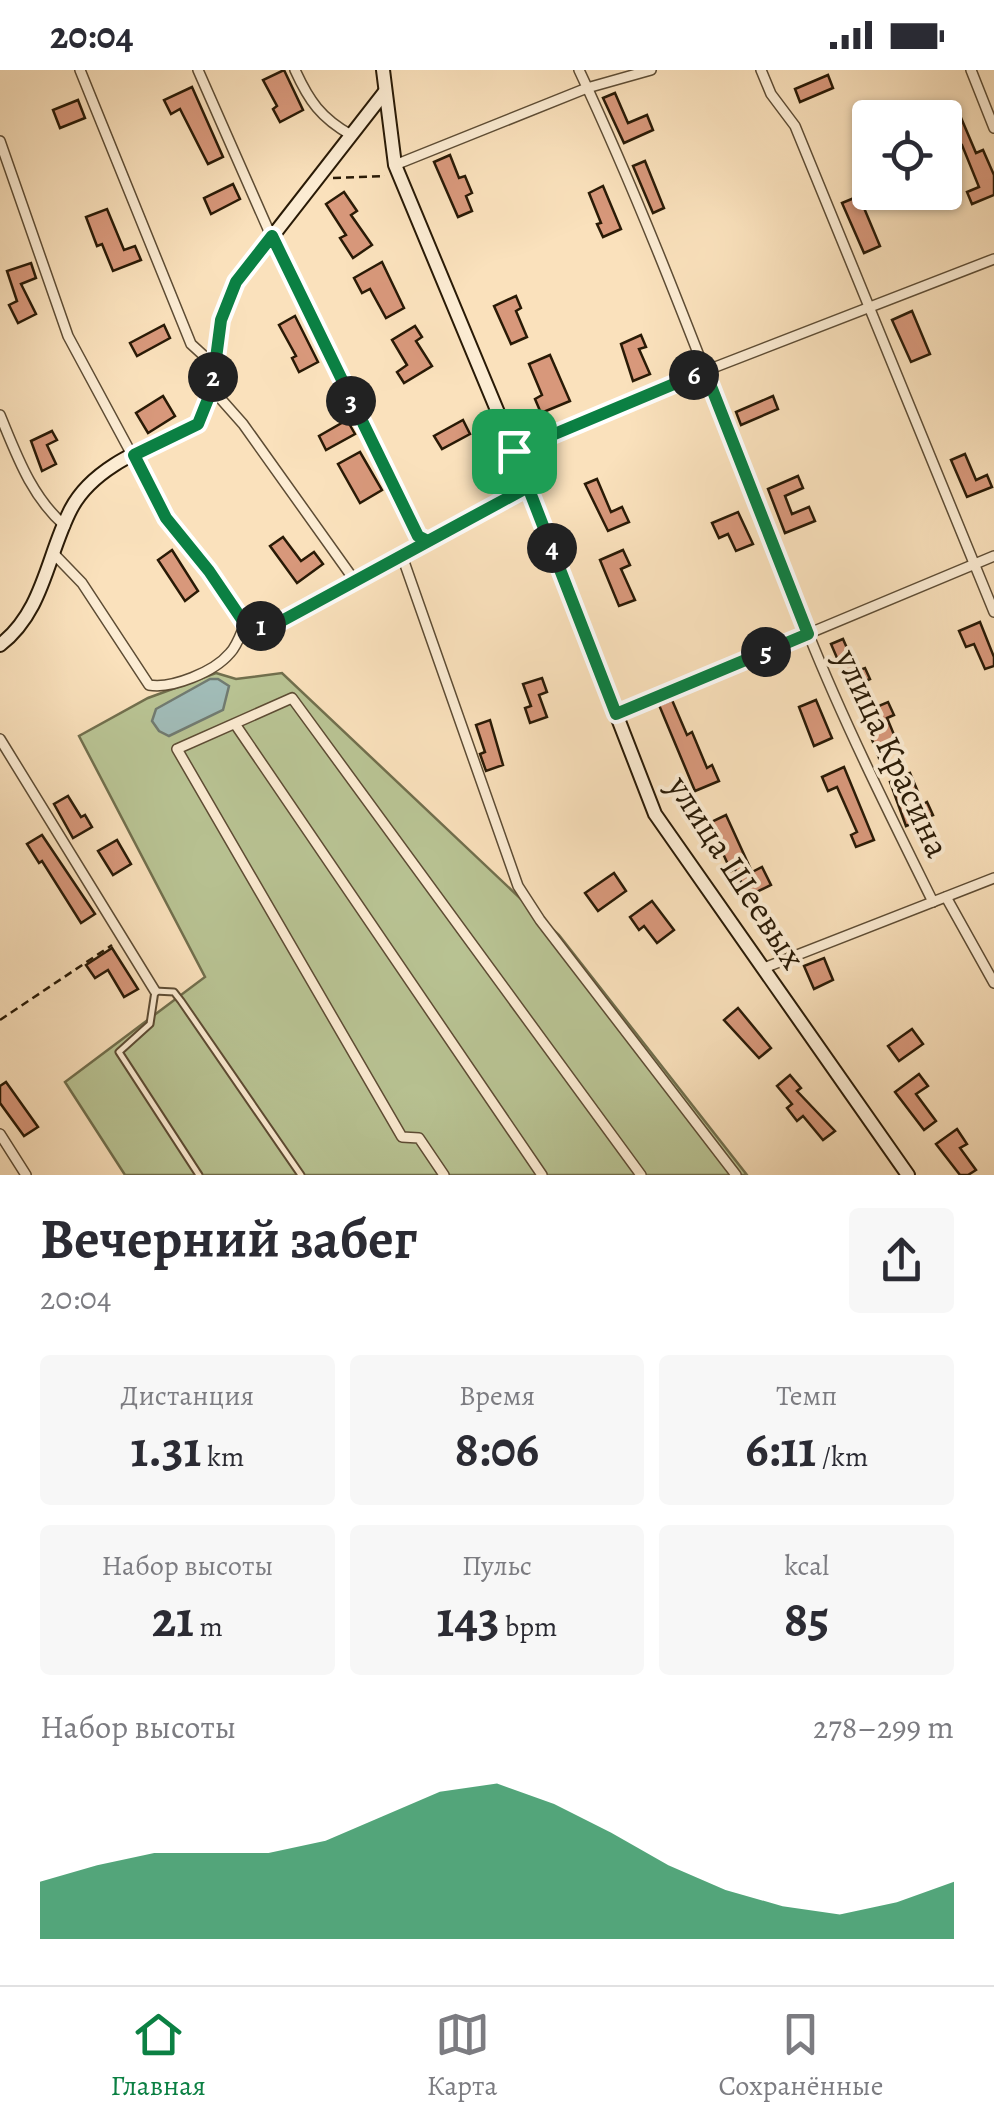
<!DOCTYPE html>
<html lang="ru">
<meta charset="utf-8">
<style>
body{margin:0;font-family:Alegreya,serif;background:#f7f7f7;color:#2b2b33;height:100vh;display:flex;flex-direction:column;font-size:38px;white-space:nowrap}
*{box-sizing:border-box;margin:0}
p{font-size:32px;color:#7c7c81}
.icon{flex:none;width:55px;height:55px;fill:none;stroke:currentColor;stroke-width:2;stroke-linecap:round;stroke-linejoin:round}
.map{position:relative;height:1105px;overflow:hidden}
.panel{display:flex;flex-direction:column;background:#fff;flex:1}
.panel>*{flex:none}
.tools{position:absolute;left:852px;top:30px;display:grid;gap:20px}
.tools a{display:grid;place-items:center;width:110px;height:110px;border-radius:10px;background:#fff;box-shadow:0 2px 8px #0004;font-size:50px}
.pin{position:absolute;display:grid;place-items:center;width:85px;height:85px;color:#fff;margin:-42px;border-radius:20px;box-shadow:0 5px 15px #0006}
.km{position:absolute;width:50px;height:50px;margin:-25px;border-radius:50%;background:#222;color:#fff;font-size:28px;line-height:50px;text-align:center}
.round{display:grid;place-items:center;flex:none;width:105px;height:105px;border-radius:10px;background:#f7f7f7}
.overview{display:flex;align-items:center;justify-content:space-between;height:170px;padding:0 40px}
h1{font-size:55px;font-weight:700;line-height:75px}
.stats{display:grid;grid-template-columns:repeat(3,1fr);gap:15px;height:170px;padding:10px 40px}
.stats div{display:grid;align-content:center;border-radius:10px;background:#f7f7f7;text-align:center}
.stats b{font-size:50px;font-weight:700}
.stats small{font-size:28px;font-weight:400}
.stats p{font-size:28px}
.chart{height:280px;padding:20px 40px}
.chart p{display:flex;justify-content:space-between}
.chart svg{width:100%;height:180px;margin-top:10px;fill:#0b8043;opacity:.7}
.status{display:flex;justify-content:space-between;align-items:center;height:70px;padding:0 50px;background:#fff;direction:ltr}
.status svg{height:28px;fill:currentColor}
.tabs{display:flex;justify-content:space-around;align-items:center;height:140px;border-top:2px solid #e1e1e2;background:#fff;font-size:28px;color:#7c7c81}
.tabs a{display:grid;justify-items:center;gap:5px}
.tabs .on{color:#0b8043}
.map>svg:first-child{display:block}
</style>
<div class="status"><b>20:04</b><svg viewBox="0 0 49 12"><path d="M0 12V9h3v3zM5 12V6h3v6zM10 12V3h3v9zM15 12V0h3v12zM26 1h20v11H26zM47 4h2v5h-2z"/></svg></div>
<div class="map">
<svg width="994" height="1105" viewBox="0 0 994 1105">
<rect width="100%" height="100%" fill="#fae1bc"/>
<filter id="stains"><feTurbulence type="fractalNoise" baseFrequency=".002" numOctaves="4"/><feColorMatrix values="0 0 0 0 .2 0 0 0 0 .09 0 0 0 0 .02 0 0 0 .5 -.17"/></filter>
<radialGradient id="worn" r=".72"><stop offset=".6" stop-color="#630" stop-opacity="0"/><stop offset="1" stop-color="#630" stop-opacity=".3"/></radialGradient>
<path fill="#b9c494" stroke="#716f4d" stroke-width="2.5" d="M216,603L236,609L282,603L559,865L747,1105H125L65,1012L205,907L79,666L148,628Z"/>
<path fill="#a1bcb8" stroke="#717b71" stroke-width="2.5" d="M210,609H218L229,616L223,640L169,666L159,661L152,651L156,639Z"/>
<g fill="#d8987b" stroke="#291a06" stroke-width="2.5">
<path d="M284,0L303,40L280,52L273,39L277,36L263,10Z"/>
<path d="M828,5L833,18L800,32L795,19Z"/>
<path d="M192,17L223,87L208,94L180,39L171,44L164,30Z"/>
<path d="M615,23L628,53L647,45L653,60L624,73L603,28Z"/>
<path d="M78,30L85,48L60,58L53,40Z"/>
<path d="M959,43L976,83L983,80L994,105V125L972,134L967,122L979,117L962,75L947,81L945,76V49Z"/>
<path d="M450,85L459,108L465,106L472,123L466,126L472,141L458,147L434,92Z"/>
<path d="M645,91L664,138L653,143L633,96Z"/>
<path d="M233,114L240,129L211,144L204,128Z"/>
<path d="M603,116L621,159L603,167L597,154L601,153L589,123Z"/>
<path d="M344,122L357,141L351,145L372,175L353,188L340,168L346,165L326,134Z"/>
<path d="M859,126L880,176L864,183L842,133Z"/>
<path d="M107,139L124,180L135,176L141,190L113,201L102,174L97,176L86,147Z"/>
<path d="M382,192L404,238L386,248L370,219L362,223L354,208Z"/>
<path d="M31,193L36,208L21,214L36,244L18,253L9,235L17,231L7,201Z"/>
<path d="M516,226L521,238L516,241L527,267L511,274L494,236Z"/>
<path d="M912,241L930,284L911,292L892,250Z"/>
<path d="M295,246L318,292L299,302L292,288L296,286L279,255Z"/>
<path d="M164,255L170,268L137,286L130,273Z"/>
<path d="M415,256L422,267L416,271L432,296L404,313L397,302L407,295L392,270Z"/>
<path d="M641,265L646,277L639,279L650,304L633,311L621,274Z"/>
<path d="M550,285L570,331L541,343L535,329L542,325L529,294Z"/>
<path d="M163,326L175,346L148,363L136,343Z"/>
<path d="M773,326L778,339L741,355L736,342Z"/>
<path d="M347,350L355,364L326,380L319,366Z"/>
<path d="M463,350L470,364L442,379L434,366Z"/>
<path d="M52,361L57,370L47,375L56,394L42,401L31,371Z"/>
<path d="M360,382L382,420L360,433L338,394Z"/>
<path d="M965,384L976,410L987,405L992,417L967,427L951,390Z"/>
<path d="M798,406L803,418L785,426L792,444L809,437L815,451L785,463L768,419Z"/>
<path d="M597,409L611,442L622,437L629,452L608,461L585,414Z"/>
<path d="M738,442L753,474L736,481L728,464L719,468L712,453Z"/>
<path d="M283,467L301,491L314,482L323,494L297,513L270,476Z"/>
<path d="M172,480L198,521L185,531L158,490Z"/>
<path d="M623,480L630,495L621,499L635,530L619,536L600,490Z"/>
<path d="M980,552L994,587V596L985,599L974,574L966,577L959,561Z"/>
<path d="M843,569L857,601L865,598L870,609L850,618L831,574Z"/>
<path d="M542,608L547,622L539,625L547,647L530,653L525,638L531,636L523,614Z"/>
<path d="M672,630L687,665L692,662L707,698L712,695L719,711L695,721L659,635Z"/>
<path d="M816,630L832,668L814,676L799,637Z"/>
<path d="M888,632L894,645L887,648L900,679L879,688L862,643Z"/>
<path d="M490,650L503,695L486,701L480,684L485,682L476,655Z"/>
<path d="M844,697L874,770L856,777L851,765L857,762L837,717L828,721L822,707Z"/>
<path d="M910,703L923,734L927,732L933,745L906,756L890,712Z"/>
<path d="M68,726L81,747L85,745L92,757L73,768L54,734Z"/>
<path d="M726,745L752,802L762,797L771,815L748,826L735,799L731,801L709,753Z"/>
<path d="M42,765L95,844L81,853L42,791L39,793L27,774Z"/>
<path d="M117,770L131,794L113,805L98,781Z"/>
<path d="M614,803L626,821L598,841L585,823Z"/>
<path d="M652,831L674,860L657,873L644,856L639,860L630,847Z"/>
<path d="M112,878L138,919L124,927L108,900L95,908L86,895Z"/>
<path d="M824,888L833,910L814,919L804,896Z"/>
<path d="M738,938L771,978L759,988L724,950Z"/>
<path d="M912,959L923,974L899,991L888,976Z"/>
<path d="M919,1004L928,1016L916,1024L936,1051L924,1060L895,1022Z"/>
<path d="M790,1005L801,1018L797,1021L835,1061L823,1070L803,1046L797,1051L787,1038L792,1034L777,1016Z"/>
<path d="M6,1012L38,1057L24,1066L0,1033V1016Z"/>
<path d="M957,1059L967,1074L960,1078L976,1100L968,1105H960L936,1074Z"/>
</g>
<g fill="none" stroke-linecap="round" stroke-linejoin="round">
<defs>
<path id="lane" d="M199,1105L119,982L150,954L155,921L174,922L181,931L301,1105"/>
<g id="street">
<path d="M80,0L191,274L215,296"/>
<path d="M198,0L279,184L413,460L428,471"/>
<path d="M295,0C309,31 321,48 351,65"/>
<path d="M579,0C665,183 731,376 808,563C845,655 889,743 933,832"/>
<path d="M761,0L771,24L795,56L994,542"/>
<path d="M971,0L994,58"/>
<path d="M0,71L68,266L166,448L209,501L245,554"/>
<path d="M395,95L587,18L651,0"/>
<path d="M212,319L243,354L355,511"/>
<path d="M0,345C17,386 31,426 65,456"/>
<path d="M514,381L705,301L994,189"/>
<path d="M54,484L82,513L149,615C172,619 214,602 230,583C237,576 241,563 245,554"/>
<path d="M402,486L518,816L540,850L736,1105"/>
<path d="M245,554L277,553L528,417"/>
<path d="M616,644L994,486"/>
<path d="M235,654L542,1105"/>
<path d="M0,669L155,921"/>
<path d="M946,827L994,913"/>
<path d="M764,898L994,808"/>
<path d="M0,1064L26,1105"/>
<path d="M444,1105L419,1068L402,1067L177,679L292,628L641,1105"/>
</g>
<g id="secondary">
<path d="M383,0L395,95L514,381L655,744L908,1105"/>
<path d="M0,575C44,541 47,485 71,439C95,393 155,375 198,354L212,319L221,250L236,213L384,23"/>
</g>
</defs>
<use href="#lane" stroke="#5d4c34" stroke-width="9"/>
<use href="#street" stroke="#5d4c34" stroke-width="12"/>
<use href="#secondary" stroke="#291a06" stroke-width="16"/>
<g stroke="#291a06" stroke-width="2.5" stroke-dasharray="8 5" stroke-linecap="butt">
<path d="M333,108L385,106"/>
<path d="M0,950L112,875"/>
</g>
<use href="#lane" stroke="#fcecd3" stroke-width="5"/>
<use href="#street" stroke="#fcecd3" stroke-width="9"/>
<use href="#secondary" stroke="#fcecd3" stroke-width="12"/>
</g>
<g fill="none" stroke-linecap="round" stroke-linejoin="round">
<defs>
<path id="route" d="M514,381L528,417L278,553L245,554L209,501L166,448L134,385L198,354L212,319L221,250L236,212L272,166L418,466L428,471L528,417L616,644L808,564L705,301L514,381"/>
</defs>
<use href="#route" stroke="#fff" stroke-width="20"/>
<use href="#route" stroke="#0b8043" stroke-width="12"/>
</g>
<g text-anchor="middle" stroke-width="8" stroke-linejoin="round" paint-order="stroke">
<g font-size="35" fill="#291a06" stroke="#fcecd3">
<text transform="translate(893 683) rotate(65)" y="12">улица Красина</text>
<text transform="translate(737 802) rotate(57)" y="12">улица Шеевых</text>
</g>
</g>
<rect width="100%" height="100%" filter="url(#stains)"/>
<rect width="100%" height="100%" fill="url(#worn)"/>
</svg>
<div class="tools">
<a><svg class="icon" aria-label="locate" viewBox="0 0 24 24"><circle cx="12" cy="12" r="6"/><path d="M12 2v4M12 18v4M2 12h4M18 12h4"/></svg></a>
</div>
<div class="pin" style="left:514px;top:381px;background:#1e9e55"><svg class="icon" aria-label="arrive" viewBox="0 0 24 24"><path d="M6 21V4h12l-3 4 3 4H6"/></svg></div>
<b class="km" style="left:261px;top:556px">1</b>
<b class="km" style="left:213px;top:307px">2</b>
<b class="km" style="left:351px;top:331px">3</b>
<b class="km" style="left:552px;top:478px">4</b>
<b class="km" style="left:766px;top:582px">5</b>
<b class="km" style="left:694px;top:305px">6</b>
</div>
<section class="panel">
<div class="overview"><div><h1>Вечерний забег</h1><p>20:04</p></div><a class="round"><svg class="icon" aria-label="share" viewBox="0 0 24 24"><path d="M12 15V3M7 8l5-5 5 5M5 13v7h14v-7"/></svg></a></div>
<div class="stats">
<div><p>Дистанция</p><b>1.31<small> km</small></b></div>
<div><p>Время</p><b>8:06</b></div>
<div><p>Темп</p><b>6:11<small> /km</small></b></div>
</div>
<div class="stats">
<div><p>Набор высоты</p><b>21<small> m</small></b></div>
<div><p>Пульс</p><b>143<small> bpm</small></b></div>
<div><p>kcal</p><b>85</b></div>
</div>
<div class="chart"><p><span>Набор высоты</span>278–299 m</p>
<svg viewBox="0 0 160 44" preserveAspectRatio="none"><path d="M0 44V30L10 26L20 23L30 23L40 23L50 20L60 14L70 8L80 6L90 11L100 18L110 26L120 32L130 36L140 38L150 35L160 30V44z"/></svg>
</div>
</section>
<nav class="tabs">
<a class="on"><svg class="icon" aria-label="home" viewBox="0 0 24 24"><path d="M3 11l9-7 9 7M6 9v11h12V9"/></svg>Главная</a>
<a><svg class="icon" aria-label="map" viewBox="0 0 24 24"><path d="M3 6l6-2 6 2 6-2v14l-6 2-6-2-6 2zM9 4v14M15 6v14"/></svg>Карта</a>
<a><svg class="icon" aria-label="saved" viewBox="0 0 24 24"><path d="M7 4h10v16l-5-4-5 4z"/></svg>Сохранённые</a>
</nav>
